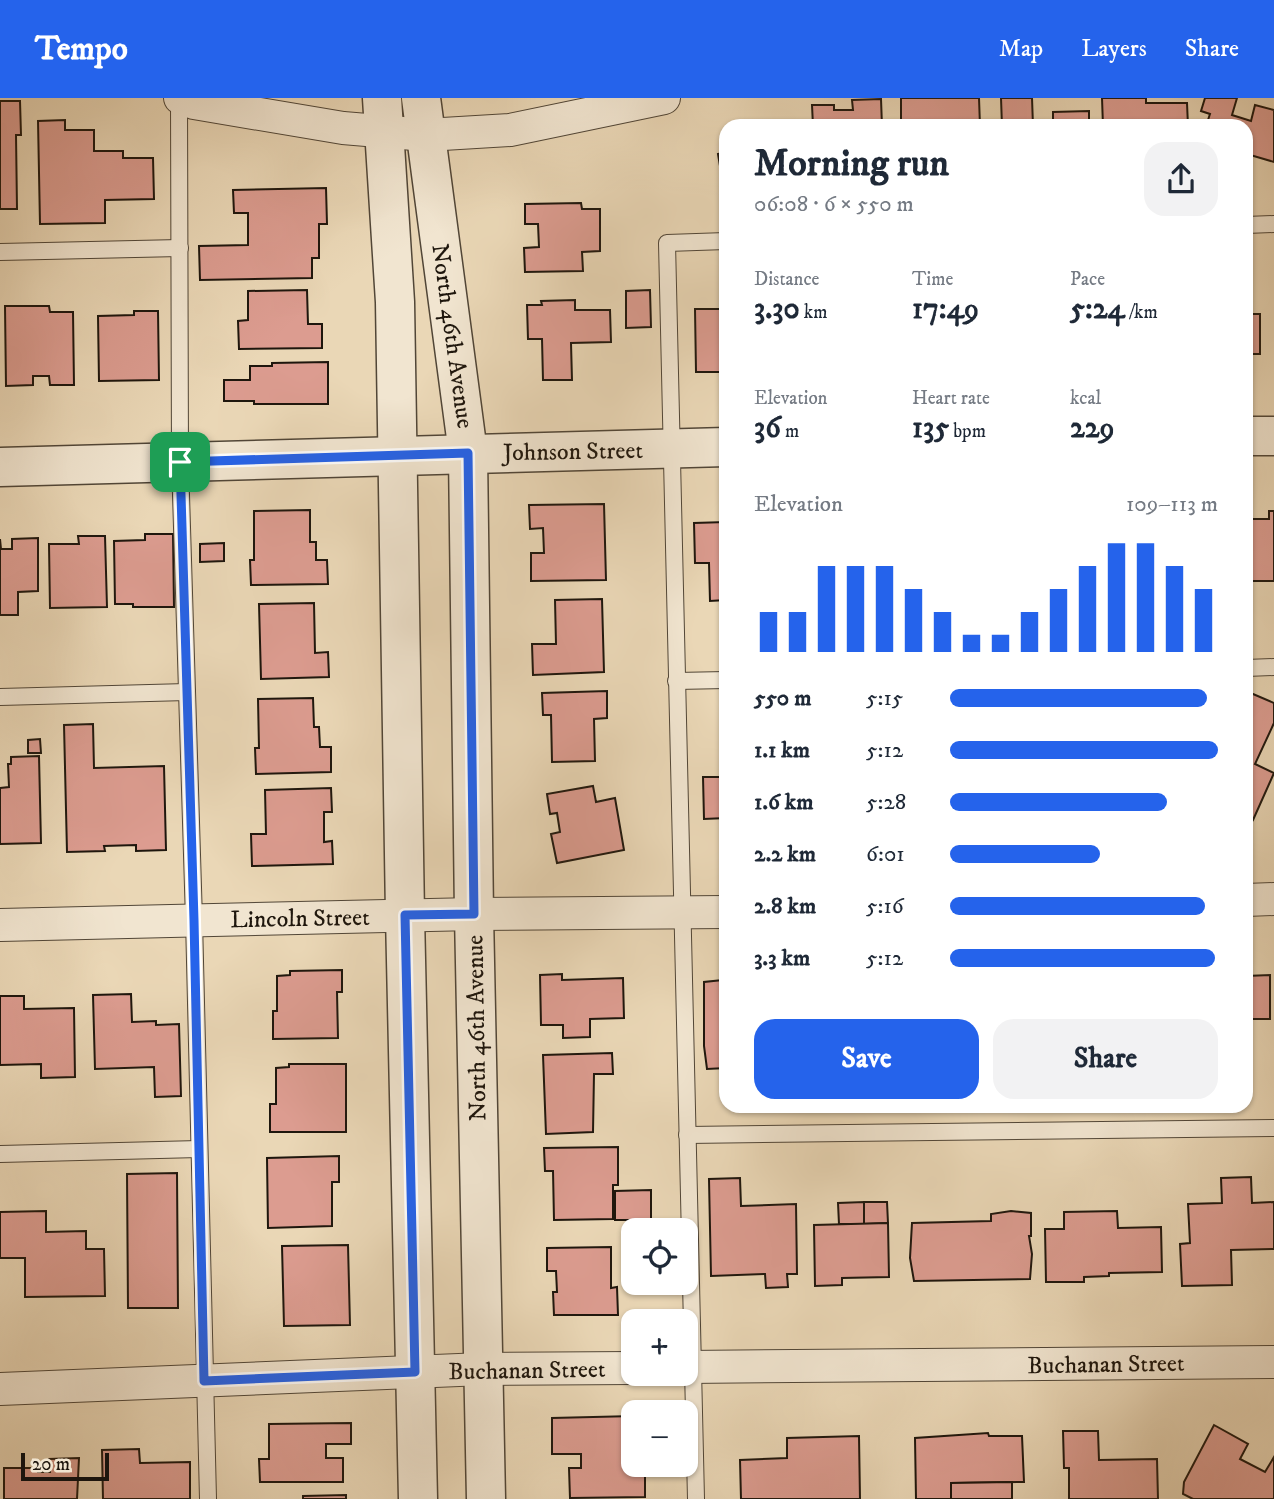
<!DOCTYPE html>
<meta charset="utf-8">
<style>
body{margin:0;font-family:"IM FELL DW Pica",serif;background:#f2f2f3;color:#1f2937;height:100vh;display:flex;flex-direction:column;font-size:26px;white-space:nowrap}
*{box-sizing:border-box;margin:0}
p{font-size:23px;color:#747a83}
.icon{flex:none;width:38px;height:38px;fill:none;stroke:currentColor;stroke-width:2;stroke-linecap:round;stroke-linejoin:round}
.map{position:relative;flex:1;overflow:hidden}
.sheet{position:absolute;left:719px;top:21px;width:534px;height:994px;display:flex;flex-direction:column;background:#fff;border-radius:21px;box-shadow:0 2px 5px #0004}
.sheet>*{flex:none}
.tools{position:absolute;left:621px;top:1120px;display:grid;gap:14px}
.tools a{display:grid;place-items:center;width:77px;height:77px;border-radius:14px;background:#fff;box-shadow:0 2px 5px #0004;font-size:35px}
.scale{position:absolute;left:21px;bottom:18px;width:88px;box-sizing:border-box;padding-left:7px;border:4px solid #1e160d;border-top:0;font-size:19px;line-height:24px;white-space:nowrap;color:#1e160d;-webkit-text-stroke:5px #f1e5d0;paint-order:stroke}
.pin{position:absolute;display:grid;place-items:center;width:60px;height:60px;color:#fff;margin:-30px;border-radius:14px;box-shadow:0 4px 10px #0006}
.round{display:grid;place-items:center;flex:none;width:74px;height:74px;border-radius:21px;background:#f2f2f3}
.headline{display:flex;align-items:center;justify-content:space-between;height:119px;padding:0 35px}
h1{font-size:38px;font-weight:700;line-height:52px}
.metrics{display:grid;grid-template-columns:repeat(3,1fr);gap:10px;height:119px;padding:7px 35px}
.metrics div{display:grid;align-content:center}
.metrics b{font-size:30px;font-weight:700}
.metrics small{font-size:19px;font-weight:400}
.metrics p{font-size:19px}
.chart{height:196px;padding:14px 35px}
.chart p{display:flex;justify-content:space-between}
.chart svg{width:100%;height:126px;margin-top:7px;stroke:#2563eb;stroke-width:6}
.button{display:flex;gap:14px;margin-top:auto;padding:14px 35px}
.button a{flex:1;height:80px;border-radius:21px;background:#2563eb;color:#fff;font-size:28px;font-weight:700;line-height:80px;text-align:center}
.button a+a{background:#f2f2f3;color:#1f2937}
ul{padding:0 35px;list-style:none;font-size:23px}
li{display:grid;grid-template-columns:112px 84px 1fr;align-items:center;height:52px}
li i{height:18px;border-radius:9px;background:#2563eb}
header{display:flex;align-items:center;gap:42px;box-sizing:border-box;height:98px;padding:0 35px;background:#2563eb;color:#fff}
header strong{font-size:33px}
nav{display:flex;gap:38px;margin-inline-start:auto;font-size:24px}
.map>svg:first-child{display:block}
</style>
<header>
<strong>Tempo</strong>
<nav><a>Map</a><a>Layers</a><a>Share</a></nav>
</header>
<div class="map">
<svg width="1274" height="1401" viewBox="0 0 1274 1401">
<rect width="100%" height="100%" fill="#ead7b6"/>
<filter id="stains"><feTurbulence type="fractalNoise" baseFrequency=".00286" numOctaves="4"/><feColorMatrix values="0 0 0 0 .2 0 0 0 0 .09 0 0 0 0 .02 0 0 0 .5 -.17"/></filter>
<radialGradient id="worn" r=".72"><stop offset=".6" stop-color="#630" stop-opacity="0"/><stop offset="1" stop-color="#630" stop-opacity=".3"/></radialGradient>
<g fill="#dc9c90" stroke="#1e160d" stroke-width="2">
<path d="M901,0H979L980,28H901Z"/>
<path d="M1001,0H1032L1033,28H1002Z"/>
<path d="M1102,0H1146V5H1187L1188,28H1103Z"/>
<path d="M1205,0H1237L1232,17L1251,23L1255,7L1274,12V64L1247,56L1246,77V28H1206L1210,16L1201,13Z"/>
<path d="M881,1L882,28H813L812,7H834V12H853L852,2Z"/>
<path d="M0,3H20L21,37H16L17,111H0Z"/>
<path d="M1089,13V28H1053V14Z"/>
<path d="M65,22V32H94V53H123V60H153L154,101L105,102V125L40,126L38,23Z"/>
<path d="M726,54V91L724,92L718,56Z"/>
<path d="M326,90L327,126H319V160H312V180L200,182L199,148L248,147V115H234L233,92Z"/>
<path d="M581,105L582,111H600V153L582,154L583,173L525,174L524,150L539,149L538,126H525V106Z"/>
<path d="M307,192L308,226H322V250L239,251L238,223L248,222V193Z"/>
<path d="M650,192L651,229L626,230V193Z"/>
<path d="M575,202V212H610L611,244L571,245L572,282H543L542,241H528L527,207H542L541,203Z"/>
<path d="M1246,206H1251V216H1260V256H1248V261H1246Z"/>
<path d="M5,208H49L50,214H73L74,287H50L49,278H33V287L6,288Z"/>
<path d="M695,211H726V269H722V274H696Z"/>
<path d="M134,213H158L159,282L99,283L98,218L134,217Z"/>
<path d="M328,264V306H254V303H224V282H250V268H272V265Z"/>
<path d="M604,406L606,482L531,483V455H544L543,430L530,431L529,407Z"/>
<path d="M310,412V444H316V462H327L328,486L251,487L250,462H254V413Z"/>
<path d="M1269,413H1274V483H1246V421H1269Z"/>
<path d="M726,424V502L710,503L709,465H695L694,425Z"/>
<path d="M145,436H173L174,509H133V506H115L114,443L145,442Z"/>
<path d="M78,438H105L107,509L50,510L49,446H79Z"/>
<path d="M38,440V493L18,494V517H0V441L1,451H12V441Z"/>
<path d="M224,445V463L200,464V446Z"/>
<path d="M602,501L604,574L533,577L532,546H556L555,502Z"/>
<path d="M314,505L315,555L328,554L329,579L261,581L259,506Z"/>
<path d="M607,593V620L594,621L595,663L552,664L551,617H543L542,595Z"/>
<path d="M1246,593L1274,605V625L1255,666L1274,675L1253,722L1246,718Z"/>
<path d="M313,600L314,629H319L320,649H331V674L256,676L255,650H259L258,601Z"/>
<path d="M93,626L94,670L164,668L166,752L136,753V747L104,748L105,753L67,754L64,627Z"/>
<path d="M40,641L41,655H28V642Z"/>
<path d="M39,658L41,745L0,746V690L9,689L8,666H11V659Z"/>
<path d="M703,679H726V720L704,721Z"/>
<path d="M593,688L596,704L615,700L624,752L557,765L551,736L560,734L557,715L550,716L547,696Z"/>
<path d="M331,690L332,714H324V744L332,743L333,766L252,768L251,736H266L265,692Z"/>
<path d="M342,872V894H337L338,940L273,941V913H277V878L290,877V873Z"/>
<path d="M562,876V882L623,880L624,920L590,921V939L563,940V927H541L540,877Z"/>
<path d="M1270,877V921H1246V878Z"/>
<path d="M723,882H726V970L707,971L704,948V884Z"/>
<path d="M131,896L132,924L156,923V927L179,926L181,998L155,999L154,969L95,971L93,897Z"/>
<path d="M0,898H24V911L74,910L75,979L41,980V966L0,967Z"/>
<path d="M612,955L613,976H594L593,1034L546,1036L543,957Z"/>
<path d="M289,966H346V1034H270V1006H276V970L289,969Z"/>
<path d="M618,1049V1087H613V1121L554,1122L553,1073H545L544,1050Z"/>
<path d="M339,1058V1084H332V1128L268,1130L267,1060Z"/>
<path d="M177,1075L178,1210H128L127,1076Z"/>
<path d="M1251,1079L1252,1105L1274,1104V1151L1231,1152L1232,1187L1182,1188L1180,1146L1190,1145L1188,1106L1222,1105L1221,1080Z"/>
<path d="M740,1080L741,1108L796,1106L797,1176H787L788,1189L766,1190L765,1176L711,1178L709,1081Z"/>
<path d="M651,1092V1122H615V1093Z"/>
<path d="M864,1104V1126H839L838,1105Z"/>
<path d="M864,1104H887L888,1125L864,1126Z"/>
<path d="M46,1113V1134L86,1133V1151H104L105,1198L25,1199V1160H0V1114Z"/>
<path d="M1011,1113L1031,1115V1138H1029L1032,1156L1030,1181L914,1183L910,1160L912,1125L991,1123V1116Z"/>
<path d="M1117,1113L1118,1130L1161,1129L1162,1174L1109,1175V1178L1084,1179V1184H1046L1045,1131H1064V1114Z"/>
<path d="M888,1125L889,1179L842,1180V1187L815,1188L814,1127Z"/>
<path d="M348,1147L350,1227L284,1228L282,1148Z"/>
<path d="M611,1149V1190L617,1189L618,1217H554L553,1194H557L556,1173H547V1150Z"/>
<path d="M634,1318V1367H645V1399L570,1400L569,1370H581V1356H552V1320Z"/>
<path d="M351,1325V1346H326V1360H343V1384H260L259,1361H269V1326Z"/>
<path d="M1214,1327L1248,1346L1240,1361L1265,1374L1274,1359V1401H1193L1183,1396L1184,1384Z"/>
<path d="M1063,1333H1098L1099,1362L1157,1361L1158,1401H1069V1370H1064Z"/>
<path d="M988,1335L989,1338H1022L1024,1384L951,1385V1401H916L915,1340Z"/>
<path d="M859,1338L860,1401H741L740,1362L787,1360V1340Z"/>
<path d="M139,1351L140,1365L190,1364V1401H103L102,1352Z"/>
<path d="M79,1360L77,1401H4V1370H38V1374H50L49,1361Z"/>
<path d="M1012,1384V1401H951V1385Z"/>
<path d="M346,1397V1401H303V1398Z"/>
</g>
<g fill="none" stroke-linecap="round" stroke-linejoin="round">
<defs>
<g id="service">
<path d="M179,0L180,364L194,822L208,1401"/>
<path d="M1246,127L1274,126"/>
<path d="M0,154L180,150"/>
<path d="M1246,570L1274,569"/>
<path d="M676,583L726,582"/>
<path d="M0,599L187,594"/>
<path d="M687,1037L1274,1030"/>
<path d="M0,1056L199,1051"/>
<path d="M696,1401L667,145L726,143"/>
</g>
<g id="minor">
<path d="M180,0L194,5L343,30L426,37L510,32L664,0"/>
<path d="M1246,802L1274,801"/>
<path d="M0,827L474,816L726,814"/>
<path d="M686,1269L1274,1264"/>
<path d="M0,1291L483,1271L634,1270"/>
</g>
<g id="tertiary">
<path d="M382,0L395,204L405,817L418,1401"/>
<path d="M421,0L468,355L474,816L486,1401"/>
<path d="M1246,338H1274"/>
<path d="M0,369L726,349"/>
</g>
</defs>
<use href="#service" stroke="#514637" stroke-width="18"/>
<use href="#minor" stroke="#514637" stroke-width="34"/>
<use href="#tertiary" stroke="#514637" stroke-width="41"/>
<use href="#service" stroke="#f1e5d0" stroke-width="16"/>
<use href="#minor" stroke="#f1e5d0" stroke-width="32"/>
<use href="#tertiary" stroke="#f1e5d0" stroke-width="38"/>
</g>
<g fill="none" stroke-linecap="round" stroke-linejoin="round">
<defs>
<path id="route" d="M468,355L474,816L405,817L415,1274L204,1283L194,822L180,364Z"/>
</defs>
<use href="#route" stroke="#fff" stroke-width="14"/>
<use href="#route" stroke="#2563eb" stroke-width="9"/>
</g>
<g text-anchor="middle" stroke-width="7" stroke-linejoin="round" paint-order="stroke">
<g font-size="24" fill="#1e160d" stroke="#f1e5d0">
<text transform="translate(453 238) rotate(82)" y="8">North 46th Avenue</text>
<text transform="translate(573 353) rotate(-1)" y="8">Johnson Street</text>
<text transform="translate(300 820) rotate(-1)" y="8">Lincoln Street</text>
<text transform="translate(476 930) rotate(-91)" y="8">North 46th Avenue</text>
<text transform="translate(1106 1266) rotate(-1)" y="8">Buchanan Street</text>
<text transform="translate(527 1272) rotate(-1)" y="8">Buchanan Street</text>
</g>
</g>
<rect width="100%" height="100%" filter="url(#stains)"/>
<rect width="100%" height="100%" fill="url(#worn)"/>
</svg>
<div class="tools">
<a><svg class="icon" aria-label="locate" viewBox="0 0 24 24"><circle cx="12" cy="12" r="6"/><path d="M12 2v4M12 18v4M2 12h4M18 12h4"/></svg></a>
<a>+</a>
<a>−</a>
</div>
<div class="scale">20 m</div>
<div class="pin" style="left:180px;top:364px;background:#1e9e55"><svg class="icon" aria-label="arrive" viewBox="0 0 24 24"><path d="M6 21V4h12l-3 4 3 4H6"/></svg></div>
<section class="sheet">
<div class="headline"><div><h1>Morning run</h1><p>06:08 · 6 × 550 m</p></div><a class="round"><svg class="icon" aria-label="share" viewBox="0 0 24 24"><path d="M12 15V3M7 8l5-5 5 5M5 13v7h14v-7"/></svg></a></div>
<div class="metrics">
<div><p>Distance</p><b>3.30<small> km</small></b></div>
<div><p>Time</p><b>17:49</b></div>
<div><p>Pace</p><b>5:24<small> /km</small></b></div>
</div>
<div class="metrics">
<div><p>Elevation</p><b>36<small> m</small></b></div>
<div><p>Heart rate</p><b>135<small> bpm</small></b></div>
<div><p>kcal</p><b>229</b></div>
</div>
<div class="chart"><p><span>Elevation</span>109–113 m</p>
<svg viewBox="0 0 160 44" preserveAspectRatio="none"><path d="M5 44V30M15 44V30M25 44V14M35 44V14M45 44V14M55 44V22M65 44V30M75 44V38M85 44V38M95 44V30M105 44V22M115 44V14M125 44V6M135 44V6M145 44V14M155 44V22"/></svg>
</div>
<ul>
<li><b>550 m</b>5:15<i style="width:96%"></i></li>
<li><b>1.1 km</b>5:12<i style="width:100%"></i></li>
<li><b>1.6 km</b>5:28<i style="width:81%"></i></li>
<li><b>2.2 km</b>6:01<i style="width:56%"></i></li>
<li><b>2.8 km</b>5:16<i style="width:95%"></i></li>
<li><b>3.3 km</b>5:12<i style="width:99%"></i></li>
</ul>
<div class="button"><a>Save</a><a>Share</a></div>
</section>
</div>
